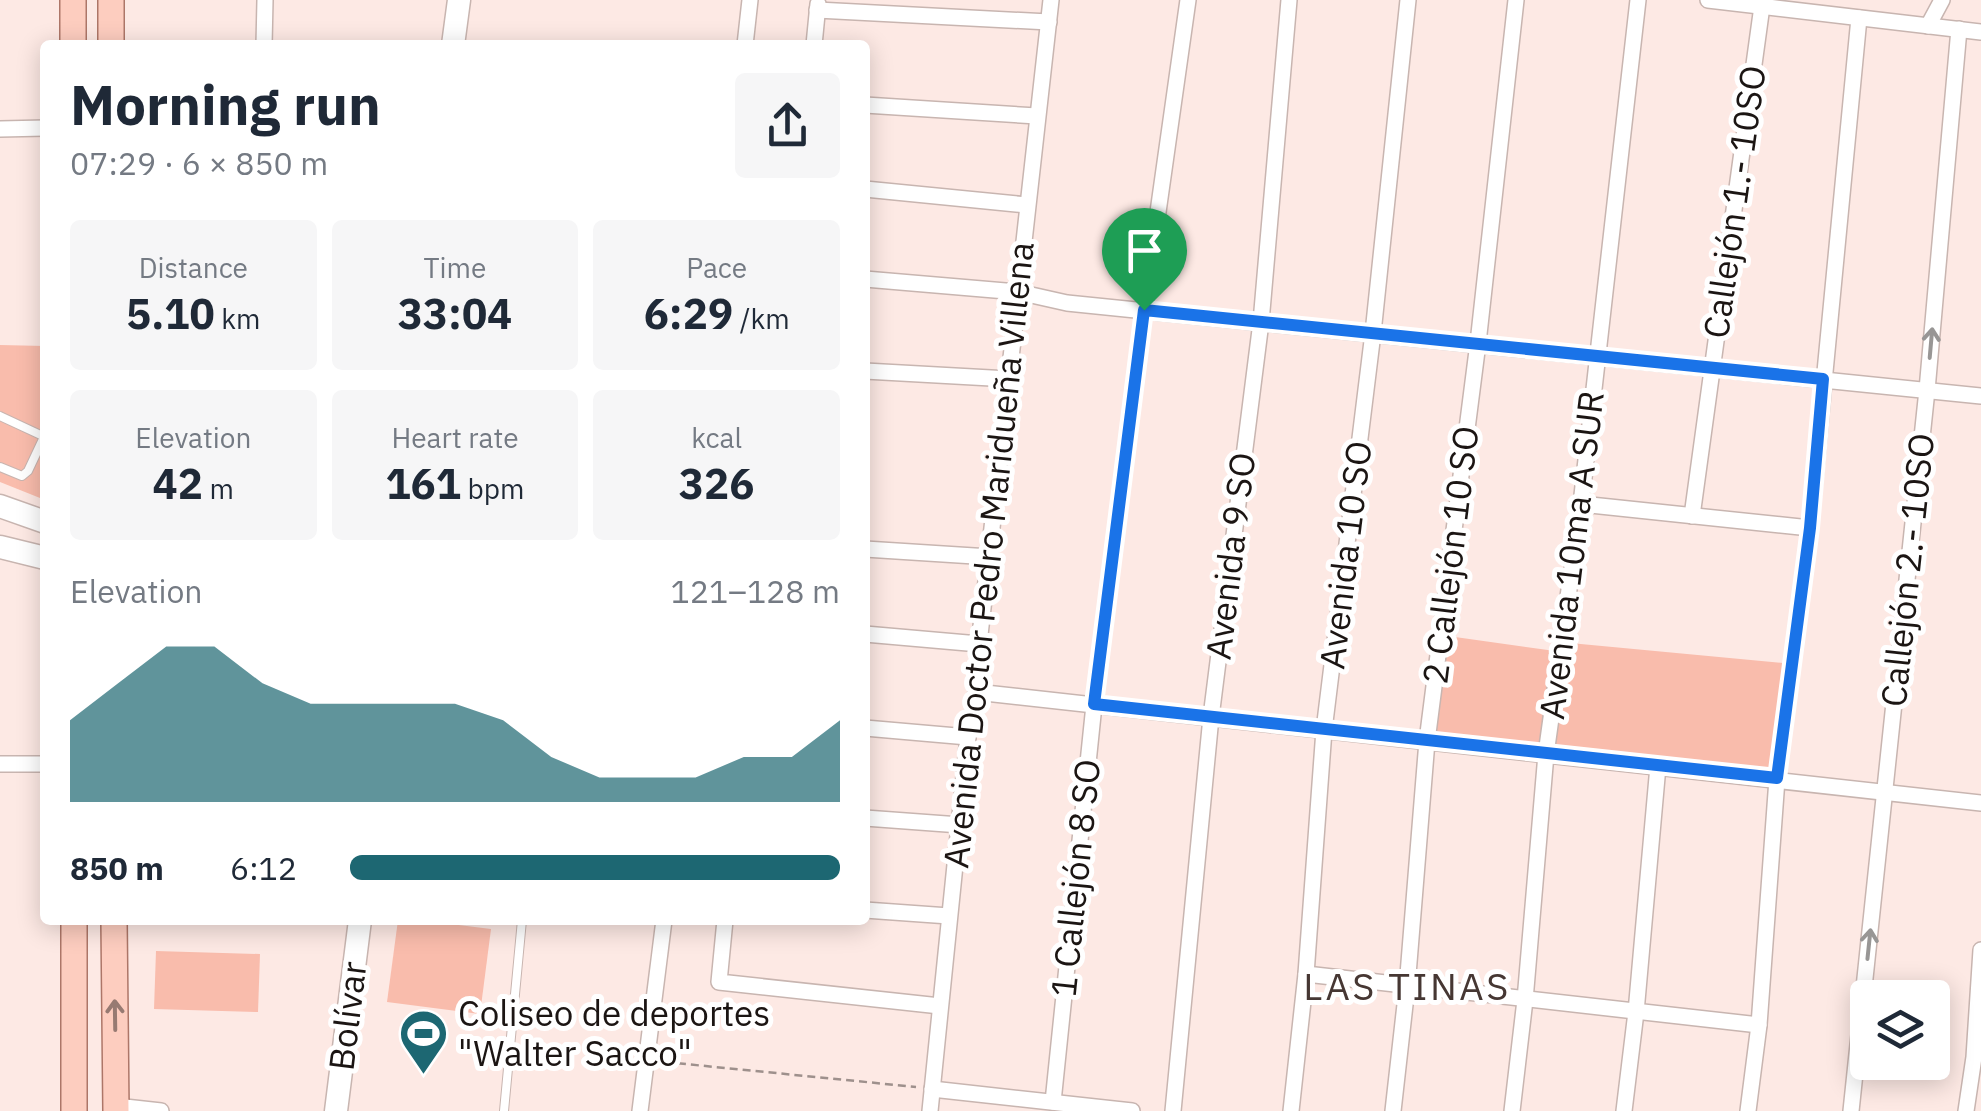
<!DOCTYPE html>
<meta charset="utf-8">
<style>
body{margin:0;font-family:"IBM Plex Sans",sans-serif;background:#f6f6f7;color:#1f2937;height:100vh;display:flex;flex-direction:column;font-size:38px;white-space:nowrap}
*{box-sizing:border-box;margin:0}
p{font-size:32px;color:#747a83}
.icon{flex:none;width:55px;height:55px;fill:none;stroke:currentColor;stroke-width:2;stroke-linecap:round;stroke-linejoin:round}
.map{position:relative;flex:1;overflow:hidden}
.drawer{position:absolute;left:40px;top:40px;width:830px;height:885px;display:flex;flex-direction:column;background:#fff;border-radius:10px;box-shadow:0 5px 25px #0003}
.drawer>*{flex:none}
.tools{position:absolute;left:1850px;top:980px;display:grid;gap:20px}
.tools a{display:grid;place-items:center;width:100px;height:100px;border-radius:10px;background:#fff;box-shadow:0 5px 25px #0003;font-size:50px}
.pin{position:absolute;display:grid;place-items:center;width:85px;height:85px;color:#fff;margin:-102px -42px;border-radius:50% 50% 50% 0;rotate:-45deg;box-shadow:0 0 10px #0007}
.pin .icon{rotate:45deg}
.round{display:grid;place-items:center;flex:none;width:105px;height:105px;border-radius:10px;background:#f6f6f7}
.summary{display:flex;align-items:center;justify-content:space-between;height:170px;padding:0 30px}
h1{font-size:55px;font-weight:700;line-height:75px}
.metrics{display:grid;grid-template-columns:repeat(3,1fr);gap:15px;height:170px;padding:10px 30px}
.metrics div{display:grid;align-content:center;border-radius:10px;background:#f6f6f7;text-align:center}
.metrics b{font-size:42px;font-weight:700}
.metrics small{font-size:28px;font-weight:400}
.metrics p{font-size:28px}
.chart{height:280px;padding:20px 30px}
.chart p{display:flex;justify-content:space-between}
.chart svg{width:100%;height:180px;margin-top:10px;fill:#1d6772;opacity:.7}
ul{padding:0 30px;list-style:none;font-size:32px}
li{display:grid;grid-template-columns:160px 120px 1fr;align-items:center;height:75px}
li i{height:25px;border-radius:12px;background:#1d6772}
.map>svg:first-child{display:block}
</style>
<div class="map">
<svg width="1981" height="1111" viewBox="0 0 1981 1111">
<rect width="100%" height="100%" fill="#fde9e4"/>
<g fill="#f9bcac">
<path d="M0,345L45,346V500L0,482Z"/>
<path d="M1448,636L1555,651L1541,746L1436,735Z"/>
<path d="M1570,643L1783,663L1771,770L1554,748Z"/>
<path d="M398,920H418L491,929L480,1014L387,1002Z"/>
<path d="M156,951L260,954L258,1012L154,1009Z"/>
</g>
<g fill="none" stroke-linecap="round" stroke-linejoin="round">
<defs>
<g id="lane">
<path d="M0,416L45,437"/>
<path d="M0,467L22,476L28,471L44,437"/>
<path d="M504,1111L522,920"/>
</g>
<g id="street">
<path d="M1708,0L1981,32"/>
<path d="M817,10L1049,22"/>
<path d="M1928,26L1942,0"/>
<path d="M264,45L265,0"/>
<path d="M745,45L750,0"/>
<path d="M814,45L818,4"/>
<path d="M865,105L1037,116"/>
<path d="M0,129L45,128"/>
<path d="M865,189L1027,205"/>
<path d="M865,279L1018,292L1067,303L1981,396"/>
<path d="M865,371L1009,379"/>
<path d="M1581,504L1810,528"/>
<path d="M1692,516L1762,6"/>
<path d="M865,549L990,557"/>
<path d="M865,634L979,644"/>
<path d="M976,692L1981,803"/>
<path d="M865,728L968,737"/>
<path d="M0,764H45"/>
<path d="M865,818L960,825"/>
<path d="M865,910L949,916"/>
<path d="M725,920L719,982L940,1006"/>
<path d="M1306,974L1759,1025"/>
<path d="M932,1089L1132,1111"/>
<path d="M1053,1102L1094,705L1144,311L1188,0"/>
<path d="M116,1106L161,1111"/>
<path d="M640,1111L664,920"/>
<path d="M930,1111L968,737L976,692L979,644L1051,0"/>
<path d="M1173,1111L1211,717L1261,322L1289,0"/>
<path d="M1291,1111L1306,974L1324,730L1373,333L1408,0"/>
<path d="M1393,1111L1407,987L1427,741L1478,343L1516,0"/>
<path d="M1512,1111L1525,1000L1546,754L1581,504L1638,0"/>
<path d="M1624,1111L1636,1012L1658,766"/>
<path d="M1748,1111L1759,1025L1777,779L1810,528L1859,18"/>
<path d="M1851,1111L1927,390L1959,29"/>
<path d="M1966,1111L1974,1057L1981,950"/>
</g>
<g id="secondary">
<path d="M453,45L459,0"/>
<path d="M0,506L45,522"/>
<path d="M0,547L45,558"/>
<path d="M336,1111L360,920"/>
</g>
<g id="primary">
<path d="M73,0V45"/>
<path d="M111,45V0"/>
<path d="M114,920L116,1111"/>
<path d="M74,1111V920"/>
</g>
</defs>
<use href="#lane" stroke="#c8b5b0" stroke-width="10"/>
<use href="#street" stroke="#c8b5b0" stroke-width="18"/>
<use href="#secondary" stroke="#c8b5b0" stroke-width="25"/>
<use href="#primary" stroke="#ad7668" stroke-width="28"/>
<path stroke="#9e908c" stroke-width="2.5" stroke-dasharray="8 5" stroke-linecap="butt" d="M665,1062L916,1087"/>
<use href="#lane" stroke="#fff" stroke-width="8"/>
<use href="#street" stroke="#fff" stroke-width="15"/>
<use href="#secondary" stroke="#fff" stroke-width="22"/>
<use href="#primary" stroke="#fdcdbf" stroke-width="25"/>
</g>
<defs><path id="oneway-shaft" d="M-6 0H5M1.5-3L5.5 0L1.5 3" fill="none" stroke-width="1.6" stroke-linecap="round" stroke-linejoin="round" transform="scale(2.5)"/></defs>
<g stroke="#989695">
<use href="#oneway-shaft" transform="translate(1931 343) rotate(-85)"/>
<use href="#oneway-shaft" transform="translate(1869 944) rotate(-84)"/>
</g>
<use stroke="#977a72" href="#oneway-shaft" transform="translate(115 1015) rotate(-91)"/>
<g fill="none" stroke-linecap="round" stroke-linejoin="round">
<defs>
<path id="route" d="M1144,310L1823,379L1810,528L1777,778L1094,704Z"/>
</defs>
<use href="#route" stroke="#fff" stroke-width="20"/>
<use href="#route" stroke="#1a73e8" stroke-width="12"/>
</g>
<defs>
<symbol id="stadium-pin" viewBox="-11 -11 22 30"><path d="M0 17L-7.5 6A9.5 9.5 0 1 1 7.5 6Z" fill="#1d6772" stroke="#fff"/><path d="M0-5a6.5 5 0 1 0 0 10a6.5 5 0 1 0 0-10ZM-3.5-1.8h7v3.6h-7Z" fill="#fff"/></symbol>
</defs>
<g fill-rule="evenodd">
<use href="#stadium-pin" x="396" y="1006" width="55" height="75"/>
</g>
<g text-anchor="middle" stroke-width="10" stroke-linejoin="round" paint-order="stroke">
<g font-size="35" fill="#1b1513" stroke="#fff">
<text transform="translate(1735 202) rotate(-82)" y="12">Callejón 1.- 10SO</text>
<text transform="translate(989 555) rotate(-84)" y="12">Avenida Doctor Pedro Maridueña Villena</text>
<text transform="translate(1346 555) rotate(-83)" y="12">Avenida 10 SO</text>
<text transform="translate(1451 555) rotate(-83)" y="12">2 Callejón 10 SO</text>
<text transform="translate(1572 555) rotate(-83)" y="12">Avenida 10ma A SUR</text>
<text transform="translate(1231 556) rotate(-83)" y="12">Avenida 9 SO</text>
<text transform="translate(1908 570) rotate(-84)" y="12">Callejón 2.- 10SO</text>
<text transform="translate(1076 878) rotate(-84)" y="12">1 Callejón 8 SO</text>
<text transform="translate(348 1016) rotate(-83)" y="12">Bolívar</text>
</g>
<g font-size="35" fill="#1b1513" stroke="#fff" text-anchor="start">
<text x="458" y="1026">Coliseo de deportes<tspan x="458" dy="40">"Walter Sacco"</tspan></text>
</g>
<g font-size="38" letter-spacing="2.5" fill="#463733" stroke="#fff">
<text x="1407" y="1000">LAS TINAS</text>
</g>
</g>
</svg>
<div class="tools">
<a><svg class="icon" aria-label="layers" viewBox="0 0 24 24"><path d="M12 4l9 5-9 5-9-5zM3 14l9 5 9-5"/></svg></a>
</div>
<div class="pin" style="left:1144px;top:310px;background:#1e9e55"><svg class="icon" aria-label="arrive" viewBox="0 0 24 24"><path d="M6 21V4h12l-3 4 3 4H6"/></svg></div>
<section class="drawer">
<div class="summary"><div><h1>Morning run</h1><p>07:29 · 6 × 850 m</p></div><a class="round"><svg class="icon" aria-label="share" viewBox="0 0 24 24"><path d="M12 15V3M7 8l5-5 5 5M5 13v7h14v-7"/></svg></a></div>
<div class="metrics">
<div><p>Distance</p><b>5.10<small> km</small></b></div>
<div><p>Time</p><b>33:04</b></div>
<div><p>Pace</p><b>6:29<small> /km</small></b></div>
</div>
<div class="metrics">
<div><p>Elevation</p><b>42<small> m</small></b></div>
<div><p>Heart rate</p><b>161<small> bpm</small></b></div>
<div><p>kcal</p><b>326</b></div>
</div>
<div class="chart"><p><span>Elevation</span>121–128 m</p>
<svg viewBox="0 0 160 44" preserveAspectRatio="none"><path d="M0 44V24L10 15L20 6L30 6L40 15L50 20L60 20L70 20L80 20L90 24L100 33L110 38L120 38L130 38L140 33L150 33L160 24V44z"/></svg>
</div>
<ul>
<li><b>850 m</b>6:12<i style="width:100%"></i></li>
</ul>
</section>
</div>
